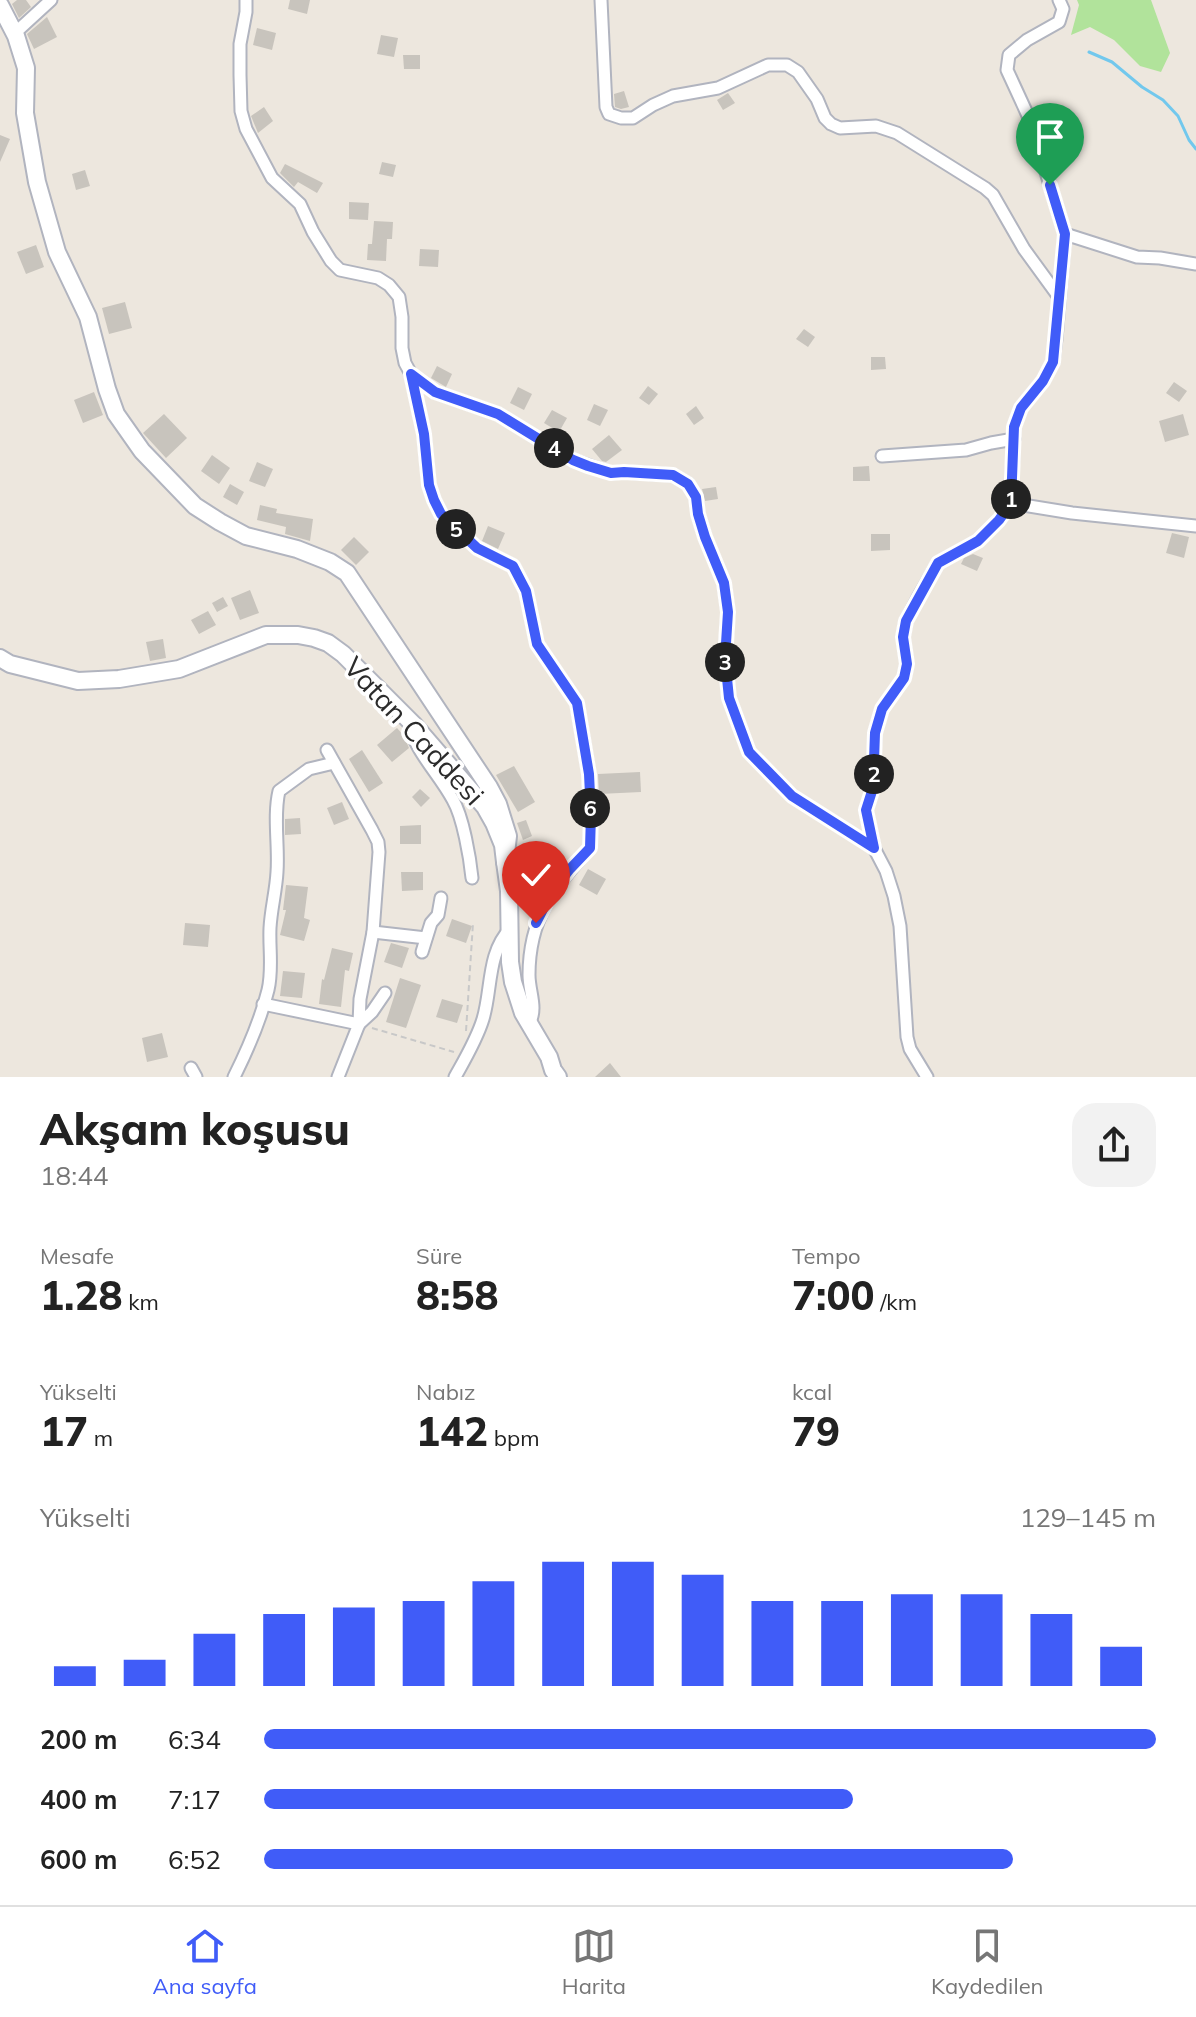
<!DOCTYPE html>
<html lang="tr">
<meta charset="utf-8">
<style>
body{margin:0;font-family:Mulish,sans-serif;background:#f2f2f2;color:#222;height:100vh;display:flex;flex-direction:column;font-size:30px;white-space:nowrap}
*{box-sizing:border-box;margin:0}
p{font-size:26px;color:#767676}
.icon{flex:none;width:44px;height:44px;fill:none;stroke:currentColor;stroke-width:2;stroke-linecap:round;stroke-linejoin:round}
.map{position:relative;height:1077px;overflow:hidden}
.sheet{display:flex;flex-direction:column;background:#fff;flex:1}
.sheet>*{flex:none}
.pin{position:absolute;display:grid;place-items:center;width:68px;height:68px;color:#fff;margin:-82px -34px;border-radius:50% 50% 50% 0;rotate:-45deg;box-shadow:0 0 8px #0007}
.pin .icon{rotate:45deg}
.km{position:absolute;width:40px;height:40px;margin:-20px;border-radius:50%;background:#222;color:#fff;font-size:22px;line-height:40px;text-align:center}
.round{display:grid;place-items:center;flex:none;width:84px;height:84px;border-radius:24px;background:#f2f2f2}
.summary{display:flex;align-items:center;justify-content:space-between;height:136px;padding:0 40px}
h1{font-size:44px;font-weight:800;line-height:60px}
.stats{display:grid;grid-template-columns:repeat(3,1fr);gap:12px;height:136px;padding:8px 40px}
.stats div{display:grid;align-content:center}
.stats b{font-size:40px;font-weight:800}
.stats small{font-size:22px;font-weight:400}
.stats p{font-size:22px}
.chart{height:224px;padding:16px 40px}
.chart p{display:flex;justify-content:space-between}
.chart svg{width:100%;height:144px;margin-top:8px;stroke:#405cf8;stroke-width:6}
ul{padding:0 40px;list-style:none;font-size:26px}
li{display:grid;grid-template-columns:128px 96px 1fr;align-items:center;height:60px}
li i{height:20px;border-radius:10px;background:#405cf8}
.dock{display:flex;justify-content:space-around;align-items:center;height:112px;border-top:2px solid #e0e0e0;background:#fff;font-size:22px;color:#767676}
.dock a{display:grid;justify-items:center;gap:4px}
.dock .active{color:#405cf8}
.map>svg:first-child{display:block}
</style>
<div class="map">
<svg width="1196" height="1077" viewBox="0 0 1196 1077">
<rect width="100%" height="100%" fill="#ede7de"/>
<path fill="#b1e39b" d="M1077,0H1151L1170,53L1161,72L1140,66L1114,40L1090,27L1071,35L1079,5Z"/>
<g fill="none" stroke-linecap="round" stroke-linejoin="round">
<path stroke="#72c8ed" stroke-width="3" d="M1089,52L1112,62L1142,87L1163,100L1178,116L1189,140L1196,149"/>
</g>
<g fill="#c8c4bd">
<path d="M17,0H26L31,7L19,18L12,4Z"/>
<path d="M290,0H310L307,14L288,9Z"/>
<path d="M47,17L57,37L34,49L27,34Z"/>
<path d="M257,28L276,33L272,50L253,45Z"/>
<path d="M381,35L398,38L394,57L377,54Z"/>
<path d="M403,55H420V69H404Z"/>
<path d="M624,91L629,107L621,109L615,107L614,94Z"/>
<path d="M728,93L735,103L723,110L717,100Z"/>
<path d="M264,107L273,121L258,133L251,116Z"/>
<path d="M0,135L10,139L0,162Z"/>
<path d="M382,162L396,165L393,177L379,174Z"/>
<path d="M285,164L323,183L317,193L298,182L294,187L280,173Z"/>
<path d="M85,170L90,186L76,190L72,174Z"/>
<path d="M349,202L369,203L368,220L349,219Z"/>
<path d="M374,221L393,222L392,239H387L386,261L367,260L368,244H372Z"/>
<path d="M36,245L44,267L26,274L17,252Z"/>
<path d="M420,249L439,250L438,267L419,266Z"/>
<path d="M125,302L132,328L109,334L102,308Z"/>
<path d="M804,329L815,337L808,347L796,339Z"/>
<path d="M871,357H885L886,369L871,370Z"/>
<path d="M437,366L452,374L446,387L431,378Z"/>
<path d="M1174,382L1187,391L1179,402L1166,393Z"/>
<path d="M648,386L658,394L649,405L639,398Z"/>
<path d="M518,387L532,394L524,410L510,403Z"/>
<path d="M94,392L103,415L83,423L74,400Z"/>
<path d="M594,404L608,410L600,426L587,420Z"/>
<path d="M696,406L704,418L694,425L686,414Z"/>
<path d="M552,410L567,418L559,432L544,423Z"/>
<path d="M164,414L187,438L166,458L143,433Z"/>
<path d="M1183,414L1189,435L1165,442L1159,421Z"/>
<path d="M609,435L622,450L606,462L602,461L592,449Z"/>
<path d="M212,455L230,468L219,484L201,471Z"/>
<path d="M257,462L273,469L265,487L249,481Z"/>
<path d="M869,466L870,481H853V467Z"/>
<path d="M230,484L244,492L237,505L223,497Z"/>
<path d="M716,487L718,499L705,501L702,489Z"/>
<path d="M260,505L277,509L276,513L313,519L310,541L285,534L286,527L257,520Z"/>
<path d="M488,526L505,533L498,549L482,541Z"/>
<path d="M1172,533L1189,537L1184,558L1166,553Z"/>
<path d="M871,534H890V550L871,551Z"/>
<path d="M354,537L369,552L356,565L341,550Z"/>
<path d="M973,554L983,558L977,571L961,564L964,558Z"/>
<path d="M250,590L259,613L240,620L231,598Z"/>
<path d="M223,597L228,606L217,612L212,603Z"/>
<path d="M208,611L216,625L199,634L191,620Z"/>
<path d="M163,639L166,658L150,661L146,642Z"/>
<path d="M397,728L404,736L409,748L392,762L377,745Z"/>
<path d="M362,750L383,783L369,792L349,759Z"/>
<path d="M514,766L535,802L518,812L496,775Z"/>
<path d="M640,772L641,792L599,794L598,774Z"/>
<path d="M420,789L430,798L421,807L412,797Z"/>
<path d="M342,802L349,819L334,825L327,808Z"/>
<path d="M300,818L301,834L285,835V819Z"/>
<path d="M526,820L532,836L523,840L517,823Z"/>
<path d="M421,825V844H400V826Z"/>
<path d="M528,868L547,874L541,896L521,891Z"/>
<path d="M588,869L606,879L597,895L579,885Z"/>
<path d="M401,872H423V890L402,891Z"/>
<path d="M286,885L308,887L304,918L310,920L304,941L280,935L286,910H283Z"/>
<path d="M452,919L472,926L466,943L446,936Z"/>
<path d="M185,923L210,925L208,947L183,945Z"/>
<path d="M391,943L409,948L402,968L384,962Z"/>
<path d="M332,948L353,953L349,971L345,970L341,1007L319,1004L322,979L324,980Z"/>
<path d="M283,971L305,973L302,998L280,996Z"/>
<path d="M400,978L421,985L406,1028L386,1022Z"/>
<path d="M442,999L463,1005L457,1023L436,1017Z"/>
<path d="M162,1033L168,1057L147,1062L142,1038Z"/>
<path d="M610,1063L621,1077H595Z"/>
</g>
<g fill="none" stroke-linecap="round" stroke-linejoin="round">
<defs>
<g id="street">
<path d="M246,0V12L240,44V75L241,111L246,129L272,178L300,204L313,232L331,261L340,270L378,278L389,285L399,297L402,317V348L405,363L411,374L435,392L498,414L573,460L611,473L624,472L673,475L688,484L696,497L698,514L705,537L724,583L728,612L725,659L729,698L749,752L792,796L874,848"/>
<path d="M601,0L606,107L609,114L621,118H633L653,105L673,96L718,88L768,65H787L798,72L817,99L825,118L831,124L840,128L876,126L897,133L985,188L993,195L1024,249L1059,297"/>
<path d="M15,33L51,0"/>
<path d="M1065,234L1137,257L1160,258L1196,264"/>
<path d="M411,374L424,434L429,485L434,500L441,514L477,548L513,566L526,591L537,644L577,703L589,774L591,815L590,848C553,888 529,918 529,975C529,992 538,1008 529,1024"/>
<path d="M882,456L966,450L991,443L1014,439"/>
<path d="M1011,503L1072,513L1196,526"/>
<path d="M408,720C414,751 438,772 453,800C463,817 470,858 472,878"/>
<path d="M327,750L372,830L378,842L379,852L373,932L360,999L359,1024L338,1077"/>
<path d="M373,932L426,938"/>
<path d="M422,952L431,923L438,915L441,898"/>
<path d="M263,1004L359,1024"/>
<path d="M359,1024L372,1012L385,993"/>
<path d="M191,1068L196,1077"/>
<path d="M234,1077C247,1051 261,1018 268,990C273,969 269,949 270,928C271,909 276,891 277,872C279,846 273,816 279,791L309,769L334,763"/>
<path d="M455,1077C465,1059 477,1039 483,1019C492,989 487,953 510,929"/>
<path d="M927,1077L910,1049L907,1037L900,926L894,896L886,871L874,848L866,810L873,788L875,733L882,709L904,678L907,664L903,637L906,621L919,596L938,563L978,541L999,520L1011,503L1014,427L1021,408L1043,381L1053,362L1056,339L1065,234L1030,120L1007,70L1009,55L1027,40L1059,22L1063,9L1059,0"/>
</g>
<g id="secondary">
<path d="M0,5L16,36L26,68L25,113L37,182L57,252L88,317L107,389L116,414L142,451L195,506L220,522L246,536L297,549L330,562L347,573L489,787L498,804L508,836L505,862"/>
<path d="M0,658L10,664L78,681L119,679L179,669L266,635H298L314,638L328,643L343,654L414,725L485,807L494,823L503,845L505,862L509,891L510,962L513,982L523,1013L549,1057L553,1070L558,1077"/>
</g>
</defs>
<use href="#street" stroke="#b1b4bf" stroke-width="15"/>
<use href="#secondary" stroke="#b1b4bf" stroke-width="20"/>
<g stroke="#c8c8c8" stroke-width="2" stroke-dasharray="6 4" stroke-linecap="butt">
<path d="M372,1028L454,1052"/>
<path d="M466,1031L473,923"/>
</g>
<use href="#street" stroke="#fff" stroke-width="11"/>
<use href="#secondary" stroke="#fff" stroke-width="16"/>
</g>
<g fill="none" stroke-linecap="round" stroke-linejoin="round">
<defs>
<path id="route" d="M536,923L552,892L570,869L590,848L591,815L589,774L577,703L537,644L526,591L513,566L477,548L441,514L434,500L429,485L424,434L411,374L435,392L498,414L573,460L588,466L611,473L624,472L673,475L688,484L696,497L698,514L705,537L724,583L728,612L725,659L729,698L749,752L792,796L874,848L866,810L873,788L875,733L882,709L904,678L907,664L903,637L906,621L938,563L978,541L999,520L1011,503L1014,427L1021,408L1043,381L1053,362L1065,234L1050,185"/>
</defs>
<use href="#route" stroke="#fff" stroke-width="16"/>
<use href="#route" stroke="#405cf8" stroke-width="10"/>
</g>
<g text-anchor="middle" stroke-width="7" stroke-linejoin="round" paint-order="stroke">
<g font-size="28" fill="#2b2b2b" stroke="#fff">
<text transform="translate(414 731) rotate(47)" y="10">Vatan Caddesi</text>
</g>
</g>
</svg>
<div class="pin" style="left:1050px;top:185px;background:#1e9e55"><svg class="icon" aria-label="arrive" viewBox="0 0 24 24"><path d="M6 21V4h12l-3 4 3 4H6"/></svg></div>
<div class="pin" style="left:536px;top:923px;background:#d93025"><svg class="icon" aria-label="check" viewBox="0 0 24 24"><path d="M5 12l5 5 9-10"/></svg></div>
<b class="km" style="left:1011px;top:499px">1</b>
<b class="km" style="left:874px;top:774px">2</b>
<b class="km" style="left:725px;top:662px">3</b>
<b class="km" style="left:554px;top:448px">4</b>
<b class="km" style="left:456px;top:529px">5</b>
<b class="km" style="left:590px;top:808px">6</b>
</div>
<section class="sheet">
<div class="summary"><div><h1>Akşam koşusu</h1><p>18:44</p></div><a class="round"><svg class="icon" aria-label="share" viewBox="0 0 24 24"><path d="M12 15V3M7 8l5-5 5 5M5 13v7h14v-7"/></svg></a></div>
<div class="stats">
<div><p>Mesafe</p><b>1.28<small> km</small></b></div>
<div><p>Süre</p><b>8:58</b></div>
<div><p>Tempo</p><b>7:00<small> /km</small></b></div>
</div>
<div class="stats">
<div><p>Yükselti</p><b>17<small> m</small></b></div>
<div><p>Nabız</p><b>142<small> bpm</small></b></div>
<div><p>kcal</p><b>79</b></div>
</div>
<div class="chart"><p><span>Yükselti</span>129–145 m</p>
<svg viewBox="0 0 160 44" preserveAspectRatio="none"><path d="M5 44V38M15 44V36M25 44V28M35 44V22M45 44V20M55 44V18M65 44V12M75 44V6M85 44V6M95 44V10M105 44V18M115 44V18M125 44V16M135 44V16M145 44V22M155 44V32"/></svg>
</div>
<ul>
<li><b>200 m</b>6:34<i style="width:100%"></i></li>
<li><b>400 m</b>7:17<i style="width:66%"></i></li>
<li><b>600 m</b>6:52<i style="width:84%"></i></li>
</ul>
</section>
<nav class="dock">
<a class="active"><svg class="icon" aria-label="home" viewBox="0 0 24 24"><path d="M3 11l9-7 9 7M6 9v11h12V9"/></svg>Ana sayfa</a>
<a><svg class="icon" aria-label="map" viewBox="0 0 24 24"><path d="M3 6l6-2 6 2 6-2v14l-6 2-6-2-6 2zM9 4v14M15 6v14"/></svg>Harita</a>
<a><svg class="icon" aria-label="saved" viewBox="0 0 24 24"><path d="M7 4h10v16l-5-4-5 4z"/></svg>Kaydedilen</a>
</nav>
